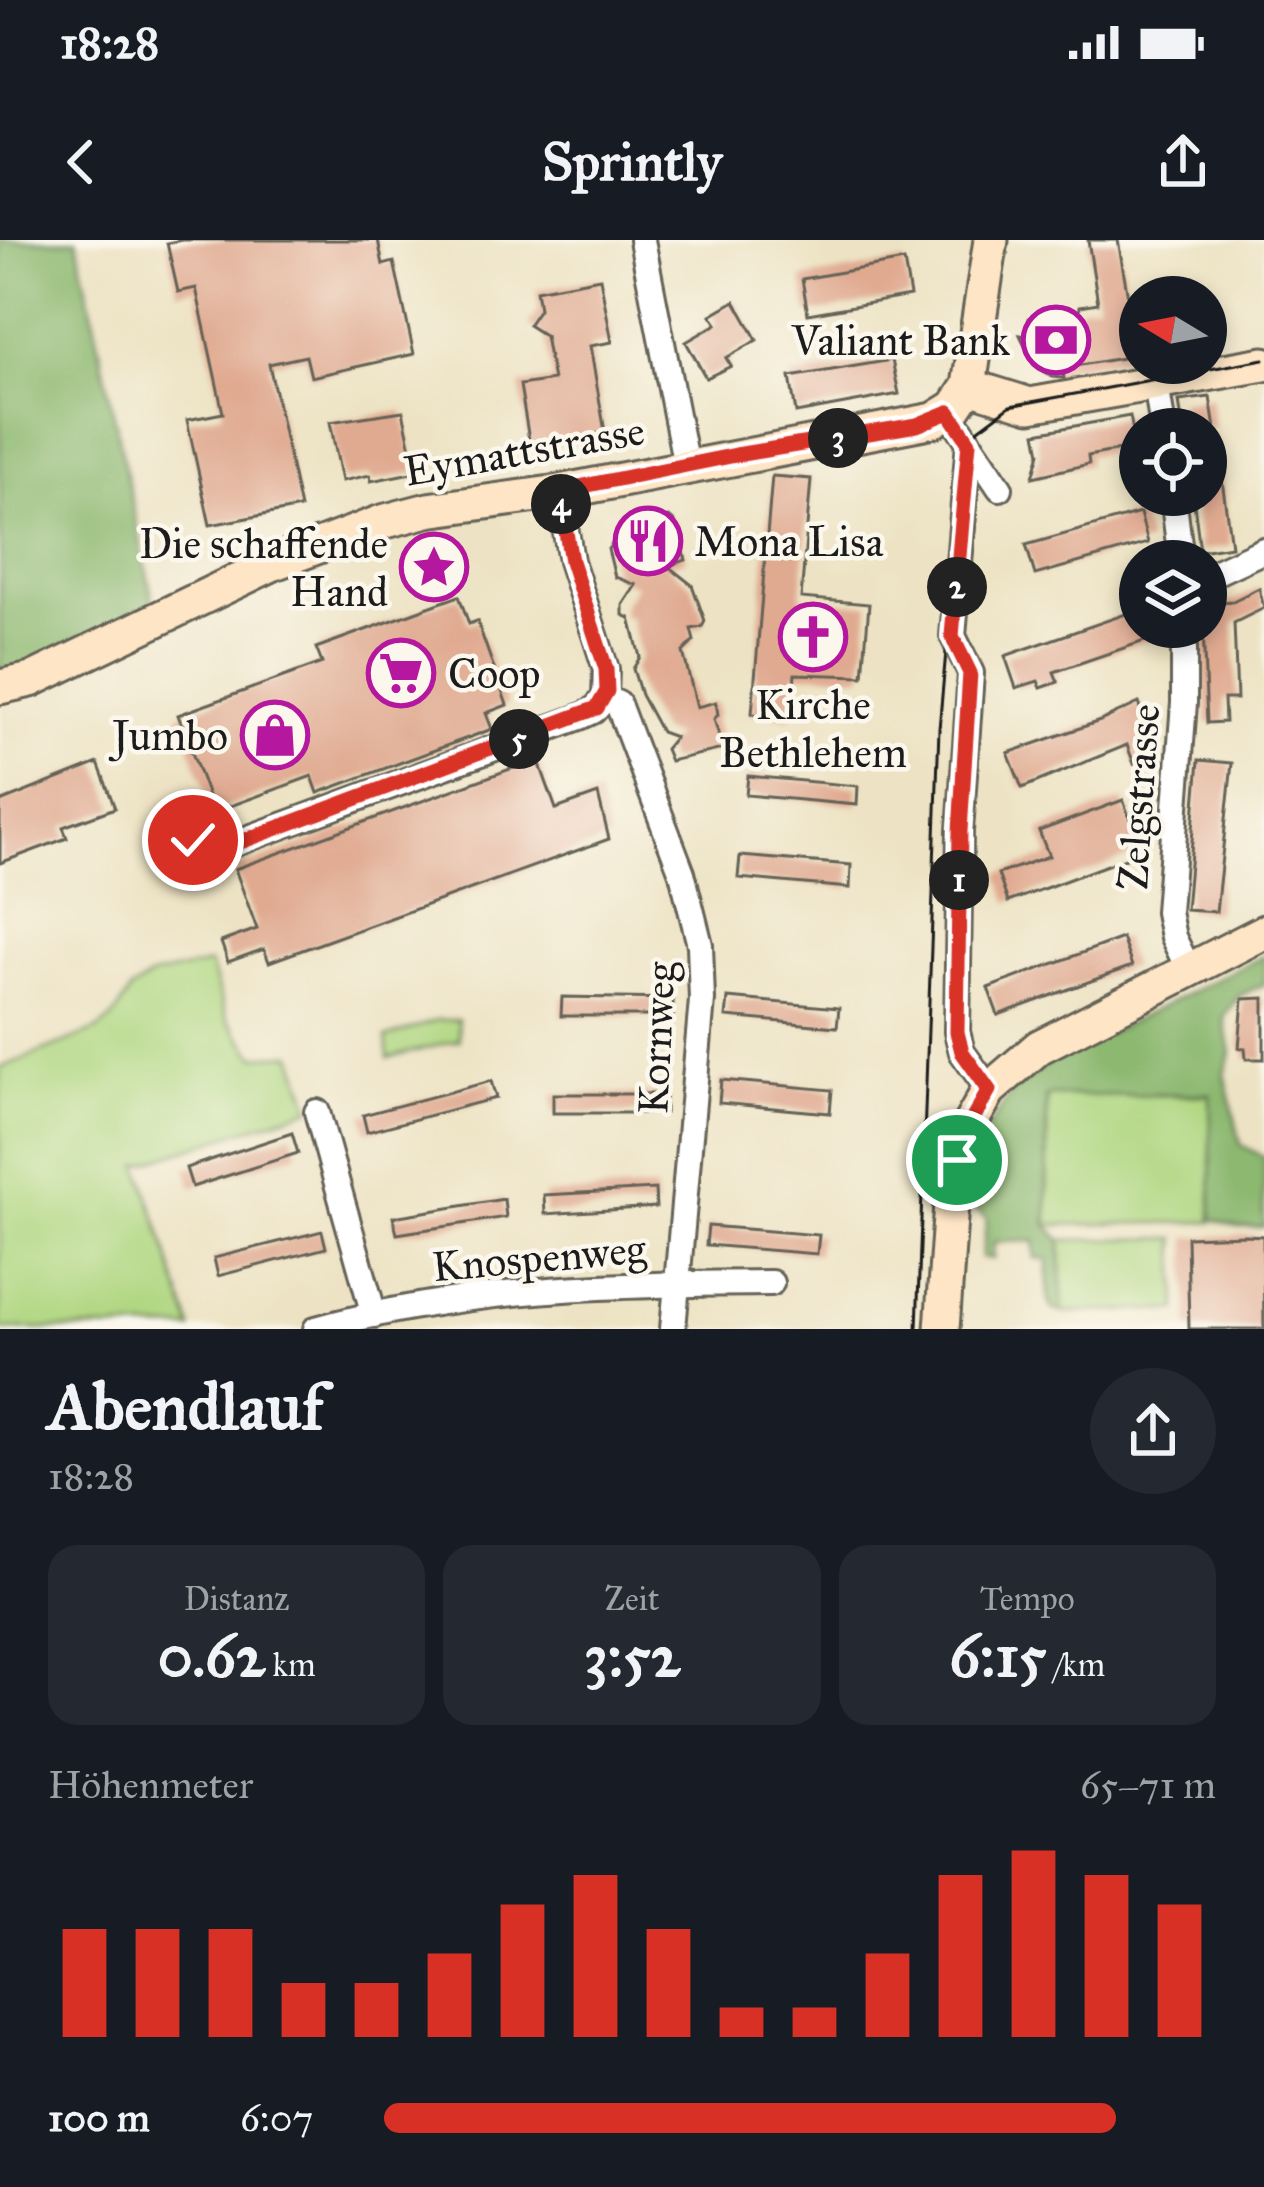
<!DOCTYPE html>
<html lang="de">
<meta charset="utf-8">
<style>
body{margin:0;font-family:"IM FELL Great Primer",serif;background:#242831;color:#f1f3f6;height:100vh;display:flex;flex-direction:column;font-size:45px;white-space:nowrap}
*{box-sizing:border-box;margin:0}
p{font-size:39px;color:#9ea1a6}
.icon{flex:none;width:66px;height:66px;fill:none;stroke:currentColor;stroke-width:2;stroke-linecap:round;stroke-linejoin:round}
.map{position:relative;height:1089px;overflow:hidden}
.sheet{display:flex;flex-direction:column;background:#171b24;flex:1}
.sheet>*{flex:none}
.needle{width:78px;rotate:280deg}
.controls{position:absolute;left:1119px;top:36px;display:grid;gap:24px}
.controls a{display:grid;place-items:center;width:108px;height:108px;border-radius:50%;background:#171b24;box-shadow:0 6px 18px #0003;font-size:60px}
.pin{position:absolute;display:grid;place-items:center;width:102px;height:102px;color:#fff;margin:-51px;border:6px solid #fff;border-radius:50%;box-shadow:0 3px 12px #0007}
.km{position:absolute;width:60px;height:60px;margin:-30px;border-radius:50%;background:#222;color:#fff;font-size:33px;line-height:60px;text-align:center}
.round{display:grid;place-items:center;flex:none;width:126px;height:126px;border-radius:63px;background:#242831}
.overview{display:flex;align-items:center;justify-content:space-between;height:204px;padding:0 48px}
h1{font-size:66px;font-weight:700;line-height:90px}
.stats{display:grid;grid-template-columns:repeat(3,1fr);gap:18px;height:204px;padding:12px 48px}
.stats div{display:grid;align-content:center;border-radius:30px;background:#242831;text-align:center}
.stats b{font-size:60px;font-weight:700}
.stats small{font-size:33px;font-weight:400}
.stats p{font-size:33px}
.chart{height:336px;padding:24px 48px}
.chart p{display:flex;justify-content:space-between}
.chart svg{width:100%;height:216px;margin-top:12px;stroke:#d93025;stroke-width:6}
ul{padding:0 48px;list-style:none;font-size:39px}
li{display:grid;grid-template-columns:192px 144px 1fr;align-items:center;height:90px}
li i{height:30px;border-radius:15px;background:#d93025}
.status{display:flex;justify-content:space-between;align-items:center;height:84px;padding:0 60px;background:#171b24;direction:ltr}
.status svg{height:33px;fill:currentColor}
header{display:flex;justify-content:space-between;align-items:center;height:156px;padding:0 48px;background:#171b24;font-size:54px;font-weight:700}
.map>svg:first-child{display:block}
</style>
<div class="status"><b>18:28</b><svg viewBox="0 0 49 12"><path d="M0 12V9h3v3zM5 12V6h3v6zM10 12V3h3v9zM15 12V0h3v12zM26 1h20v11H26zM47 4h2v5h-2z"/></svg></div>
<header><svg class="icon" aria-label="back" viewBox="0 0 24 24"><path d="M15 5l-7 7 7 7"/></svg>Sprintly<svg class="icon" aria-label="share" viewBox="0 0 24 24"><path d="M12 15V3M7 8l5-5 5 5M5 13v7h14v-7"/></svg></header>
<div class="map">
<svg width="1264" height="1089" viewBox="0 0 1264 1089">
<rect width="100%" height="100%" fill="#fbf7ec"/>
<filter id="ink" filterUnits="userSpaceOnUse"><feTurbulence type="fractalNoise" baseFrequency=".00833" numOctaves="2"/><feDisplacementMap in="SourceGraphic" scale="24" xChannelSelector="R" yChannelSelector="G"/><feConvolveMatrix kernelMatrix="1 2 1 2 8 2 1 2 1" color-interpolation-filters="sRGB"/></filter>
<filter id="wash" filterUnits="userSpaceOnUse"><feTurbulence type="fractalNoise" baseFrequency=".004" numOctaves="4" result="noise"/><feDisplacementMap in="SourceGraphic" scale="48" xChannelSelector="R" yChannelSelector="G"/><feGaussianBlur stdDeviation="2.7" result="paint"/><feColorMatrix in="noise" values="0 0 0 0 0 0 0 0 0 0 0 0 0 0 0 0 0 1.4 0 .05"/><feComposite in="paint" operator="in"/></filter>
<g filter="url(#wash)">
<rect width="100%" height="100%" fill="#ede3c4"/>
<g fill="#b0d782" stroke="#667a4f" stroke-width="3">
<path d="M210,724L227,779L255,816L293,814L311,868L139,925L192,1089H0V828L97,790L113,778L131,750L152,736Z"/>
<path d="M437,780H458L459,800L388,818L386,798Z"/>
<path d="M1211,855L1212,982L1048,985L1047,856Z"/>
<path d="M1176,998L1178,1070L1062,1072L1061,1000Z"/>
</g>
<g fill="#8cb870" stroke="#546a46" stroke-width="3">
<path d="M0,0H77L155,371L16,428L0,429Z"/>
<path d="M1264,716V744L1239,756L1224,777L1231,813L1225,834L1241,905L1264,917V987H1238L1212,979L1210,854L1046,856L1047,985L1061,1000L1062,1072L1052,1069L1048,1061V1019L1035,1018V1001L994,1002L993,1019L982,1017L987,979L972,965L974,933L984,894L1013,850L1050,822Z"/>
</g>
<g id="blocks">
<g fill="#e0aa91">
<path d="M182,0H378L383,25L394,22L414,114L311,137L306,116L269,124L300,268L210,285L187,180L223,173L196,48L178,52L167,3Z"/>
<path d="M1088,0H1118L1128,57L1140,55V115L1063,128L1064,138L1052,137L1034,125L1020,95L1027,96L1029,78L1038,79V71L1079,75L1080,66L1098,63Z"/>
<path d="M904,21L910,56L808,74L802,39Z"/>
<path d="M600,38L612,102L590,106L605,192L576,198L577,201L530,206L520,145L553,140L545,96L528,85L539,69L536,50Z"/>
<path d="M735,61L757,100L726,118L731,126L706,138L686,102L717,84L711,75Z"/>
<path d="M892,120L899,154L796,173L790,137Z"/>
<path d="M1210,157L1215,189H1183L1179,161Z"/>
<path d="M403,171L416,232L371,241L370,235L342,241L330,182Z"/>
<path d="M1130,176L1136,207L1088,216L1089,224L1033,237L1040,213L1036,193Z"/>
<path d="M1206,196H1216L1231,306L1200,311L1193,255H1206Z"/>
<path d="M772,236L811,239L801,358L869,364L863,436L795,434L791,477L752,474Z"/>
<path d="M1140,273L1148,303L1035,335L1026,305Z"/>
<path d="M669,277L675,282L686,320L668,326L692,345L705,381L702,387L691,389L694,401L683,412L697,467L716,462L718,475L714,479L723,509L670,521L665,509L675,497L661,492L641,455L633,429L640,417L630,378L623,375V365L636,345L615,337L608,309L622,292Z"/>
<path d="M1259,348L1264,368L1234,383L1237,459H1224L1225,482L1207,483L1203,387H1206V363L1233,361Z"/>
<path d="M459,356L469,384L477,381L507,465L486,473L492,489L318,553L312,536L214,572L178,475L322,423L316,408Z"/>
<path d="M1140,369V387H1168V393L1054,432L1058,442L1041,448L1038,441L1016,448L1005,416Z"/>
<path d="M1139,463L1152,498L1144,501L1150,518L1134,524L1127,505L1022,548L1008,513L1100,481Z"/>
<path d="M538,519L556,569L598,554L609,599L269,722L264,709L228,722L221,702L257,689L235,629Z"/>
<path d="M1199,520L1232,523L1216,672L1186,670Z"/>
<path d="M98,523L115,568L63,587L67,598L0,623V562Z"/>
<path d="M748,536L858,546L857,565L746,555Z"/>
<path d="M1123,560L1142,612L1008,662L998,634L1049,616L1039,591Z"/>
<path d="M740,616L851,625L850,648L738,638Z"/>
<path d="M1122,698L1132,726L998,775L988,748Z"/>
<path d="M562,757L673,759V776H561Z"/>
<path d="M728,758L839,768L837,787L726,777Z"/>
<path d="M1264,758V819H1246L1245,808H1239L1243,759Z"/>
<path d="M721,840L832,850L830,873L719,863Z"/>
<path d="M491,841L496,858L367,892L363,875Z"/>
<rect x="553" y="854" width="112" height="19"/>
<path d="M292,893L298,913L192,947L186,928Z"/>
<path d="M655,949L656,967L545,974L544,955Z"/>
<path d="M504,959L506,977L397,994L393,977Z"/>
<path d="M708,986L819,995L817,1014L706,1005Z"/>
<path d="M322,991L326,1008L218,1036L214,1018Z"/>
<path d="M1245,995L1263,996L1264,1089H1189L1187,997Z"/>
</g>
</g>
</g>
<g filter="url(#ink)">
<use href="#blocks" fill-opacity="0" stroke="#656257" stroke-width="3"/>
<g fill="none" stroke-linecap="round" stroke-linejoin="round">
<defs>
<g id="street">
<path d="M642,0L686,226"/>
<path d="M1156,143L1163,189"/>
<path d="M949,172L1000,248"/>
<path d="M969,202L953,396L971,433L960,591L957,792L962,812L989,850"/>
<path d="M559,252L571,321L606,429L605,458"/>
<path d="M1173,255L1181,321"/>
<path d="M1206,337L1264,310"/>
<path d="M1184,387V463L1168,672L1173,697L1188,728"/>
<path d="M605,458L618,464L682,633L700,705L702,760L673,1089"/>
<path d="M185,582L198,605L219,609L580,477L593,471L605,458"/>
<path d="M317,872L374,1075"/>
<path d="M316,1089C463,1047 620,1044 771,1043"/>
</g>
<g id="secondary">
<path d="M969,146L1030,165L1264,124"/>
<path d="M0,447L31,440L274,323L382,282L428,270L559,252L934,180L955,167L969,146L991,0"/>
<path d="M942,1089L953,936L966,891L989,850L1039,807L1264,692"/>
</g>
</defs>
<use href="#street" stroke="#656257" stroke-width="30"/>
<use href="#secondary" stroke="#656257" stroke-width="39"/>
<use href="#street" stroke="#fff" stroke-width="24"/>
<use href="#secondary" stroke="#fde5c5" stroke-width="33"/>
<path stroke="#1c1c1c" stroke-width="3" d="M917,1089L939,489L964,213L975,192L1010,166L1264,119"/>
</g>
</g>
<g fill="none" stroke-linecap="round" stroke-linejoin="round" filter="url(#ink)">
<defs>
<path id="route" d="M193,600L205,609L219,610L597,468L607,451L606,429L571,321L559,251L736,215L917,185L949,172L969,202L952,396L970,433L960,591L957,792L962,812L989,850L966,891L957,920"/>
</defs>
<use href="#route" stroke="#fff" stroke-width="24"/>
<use href="#route" stroke="#d93025" stroke-width="15"/>
</g>
<defs>
<symbol id="bank-ring" viewBox="-11 -11 22 22"><circle r="9.5" fill="#fbf7ec" stroke="#b5179e" stroke-width="1.5"/><path d="M-6-4H6V4H-6ZM0-2.3a2.3 2.3 0 1 0 0 4.6a2.3 2.3 0 1 0 0-4.6Z" fill="#b5179e"/></symbol>
<symbol id="restaurant-ring" viewBox="-11 -11 22 22"><circle r="9.5" fill="#fbf7ec" stroke="#b5179e" stroke-width="1.5"/><path d="M-5-6h1v4h1v-4h1v4h1v-4h1v5L-1.5 .5V6h-2V.5L-5-1ZM5-6V6H3V1.5H1.5Q1.5-4 5-6Z" fill="#b5179e"/></symbol>
<symbol id="sight-ring" viewBox="-11 -11 22 22"><circle r="9.5" fill="#fbf7ec" stroke="#b5179e" stroke-width="1.5"/><path d="M0-6L1.8-2.2L6-1.7L2.9 1.2L3.7 5.4L0 3.3L-3.7 5.4L-2.9 1.2L-6-1.7L-1.8-2.2Z" fill="#b5179e"/></symbol>
<symbol id="church-ring" viewBox="-11 -11 22 22"><circle r="9.5" fill="#fbf7ec" stroke="#b5179e" stroke-width="1.5"/><path d="M-1.2-6h2.4v3.5h3.3v2.4h-3.3V6h-2.4V-.1h-3.3v-2.4h3.3Z" fill="#b5179e"/></symbol>
<symbol id="supermarket-ring" viewBox="-11 -11 22 22"><circle r="9.5" fill="#fbf7ec" stroke="#b5179e" stroke-width="1.5"/><path d="M-6-5.5h2.5l.6 2H6L4.5 2H-2.5L-4.4-4H-6ZM-1.5 3.2a1.3 1.3 0 1 0 .1 0ZM3 3.2a1.3 1.3 0 1 0 .1 0Z" fill="#b5179e"/></symbol>
<symbol id="shop-ring" viewBox="-11 -11 22 22"><circle r="9.5" fill="#fbf7ec" stroke="#b5179e" stroke-width="1.5"/><path d="M-5-2.5h2.3a2.7 3.5 0 0 1 5.4 0H5L5.5 6h-11ZM-1.5-2.5h3a1.5 2.3 0 0 0-3 0Z" fill="#b5179e"/></symbol>
</defs>
<g fill-rule="evenodd">
<use href="#bank-ring" x="1018" y="62" width="76" height="76"/>
<use href="#restaurant-ring" x="610" y="263" width="76" height="76"/>
<use href="#sight-ring" x="396" y="289" width="76" height="76"/>
<use href="#church-ring" x="775" y="359" width="76" height="76"/>
<use href="#supermarket-ring" x="363" y="395" width="76" height="76"/>
<use href="#shop-ring" x="237" y="457" width="76" height="76"/>
</g>
<g text-anchor="middle" stroke-width="9" stroke-linejoin="round" paint-order="stroke">
<g font-size="42" fill="#1c1c1c" stroke="#fbf7ec" text-anchor="end">
<text x="1010" y="115">Valiant Bank</text>
<text x="694" y="316" text-anchor="start">Mona Lisa</text>
<text x="388" y="318">Die schaffende<tspan x="388" dy="48">Hand</tspan></text>
<text x="448" y="448" text-anchor="start">Coop</text>
<text x="813" y="479" text-anchor="middle">Kirche<tspan x="813" dy="48">Bethlehem</tspan></text>
<text x="228" y="510">Jumbo</text>
</g>
<g font-size="42" fill="#1c1c1c" stroke="#fbf7ec">
<text transform="translate(524 210) rotate(-10)" y="15">Eymattstrasse</text>
<text transform="translate(1138 557) rotate(-86)" y="15">Zelgstrasse</text>
<text transform="translate(656 798) rotate(-87)" y="15">Kornweg</text>
<text transform="translate(539 1017) rotate(-5)" y="15">Knospenweg</text>
</g>
</g>
</svg>
<div class="controls">
<a><svg class="needle" viewBox="-14 -14 28 28"><path d="M0-13l5 13h-10z" fill="#e53935"/><path d="M0 13l5-13h-10z" fill="#9ea1a6"/></svg></a>
<a><svg class="icon" aria-label="locate" viewBox="0 0 24 24"><circle cx="12" cy="12" r="6"/><path d="M12 2v4M12 18v4M2 12h4M18 12h4"/></svg></a>
<a><svg class="icon" aria-label="layers" viewBox="0 0 24 24"><path d="M12 4l9 5-9 5-9-5zM3 14l9 5 9-5"/></svg></a>
</div>
<div class="pin" style="left:957px;top:920px;background:#1e9e55"><svg class="icon" aria-label="arrive" viewBox="0 0 24 24"><path d="M6 21V4h12l-3 4 3 4H6"/></svg></div>
<div class="pin" style="left:193px;top:600px;background:#d93025"><svg class="icon" aria-label="check" viewBox="0 0 24 24"><path d="M5 12l5 5 9-10"/></svg></div>
<b class="km" style="left:959px;top:640px">1</b>
<b class="km" style="left:957px;top:347px">2</b>
<b class="km" style="left:838px;top:198px">3</b>
<b class="km" style="left:561px;top:264px">4</b>
<b class="km" style="left:519px;top:499px">5</b>
</div>
<section class="sheet">
<div class="overview"><div><h1>Abendlauf</h1><p>18:28</p></div><a class="round"><svg class="icon" aria-label="share" viewBox="0 0 24 24"><path d="M12 15V3M7 8l5-5 5 5M5 13v7h14v-7"/></svg></a></div>
<div class="stats">
<div><p>Distanz</p><b>0.62<small> km</small></b></div>
<div><p>Zeit</p><b>3:52</b></div>
<div><p>Tempo</p><b>6:15<small> /km</small></b></div>
</div>
<div class="chart"><p><span>Höhenmeter</span>65–71 m</p>
<svg viewBox="0 0 160 44" preserveAspectRatio="none"><path d="M5 44V22M15 44V22M25 44V22M35 44V33M45 44V33M55 44V27M65 44V17M75 44V11M85 44V22M95 44V38M105 44V38M115 44V27M125 44V11M135 44V6M145 44V11M155 44V17"/></svg>
</div>
<ul>
<li><b>100 m</b>6:07<i style="width:88%"></i></li>
</ul>
</section>
